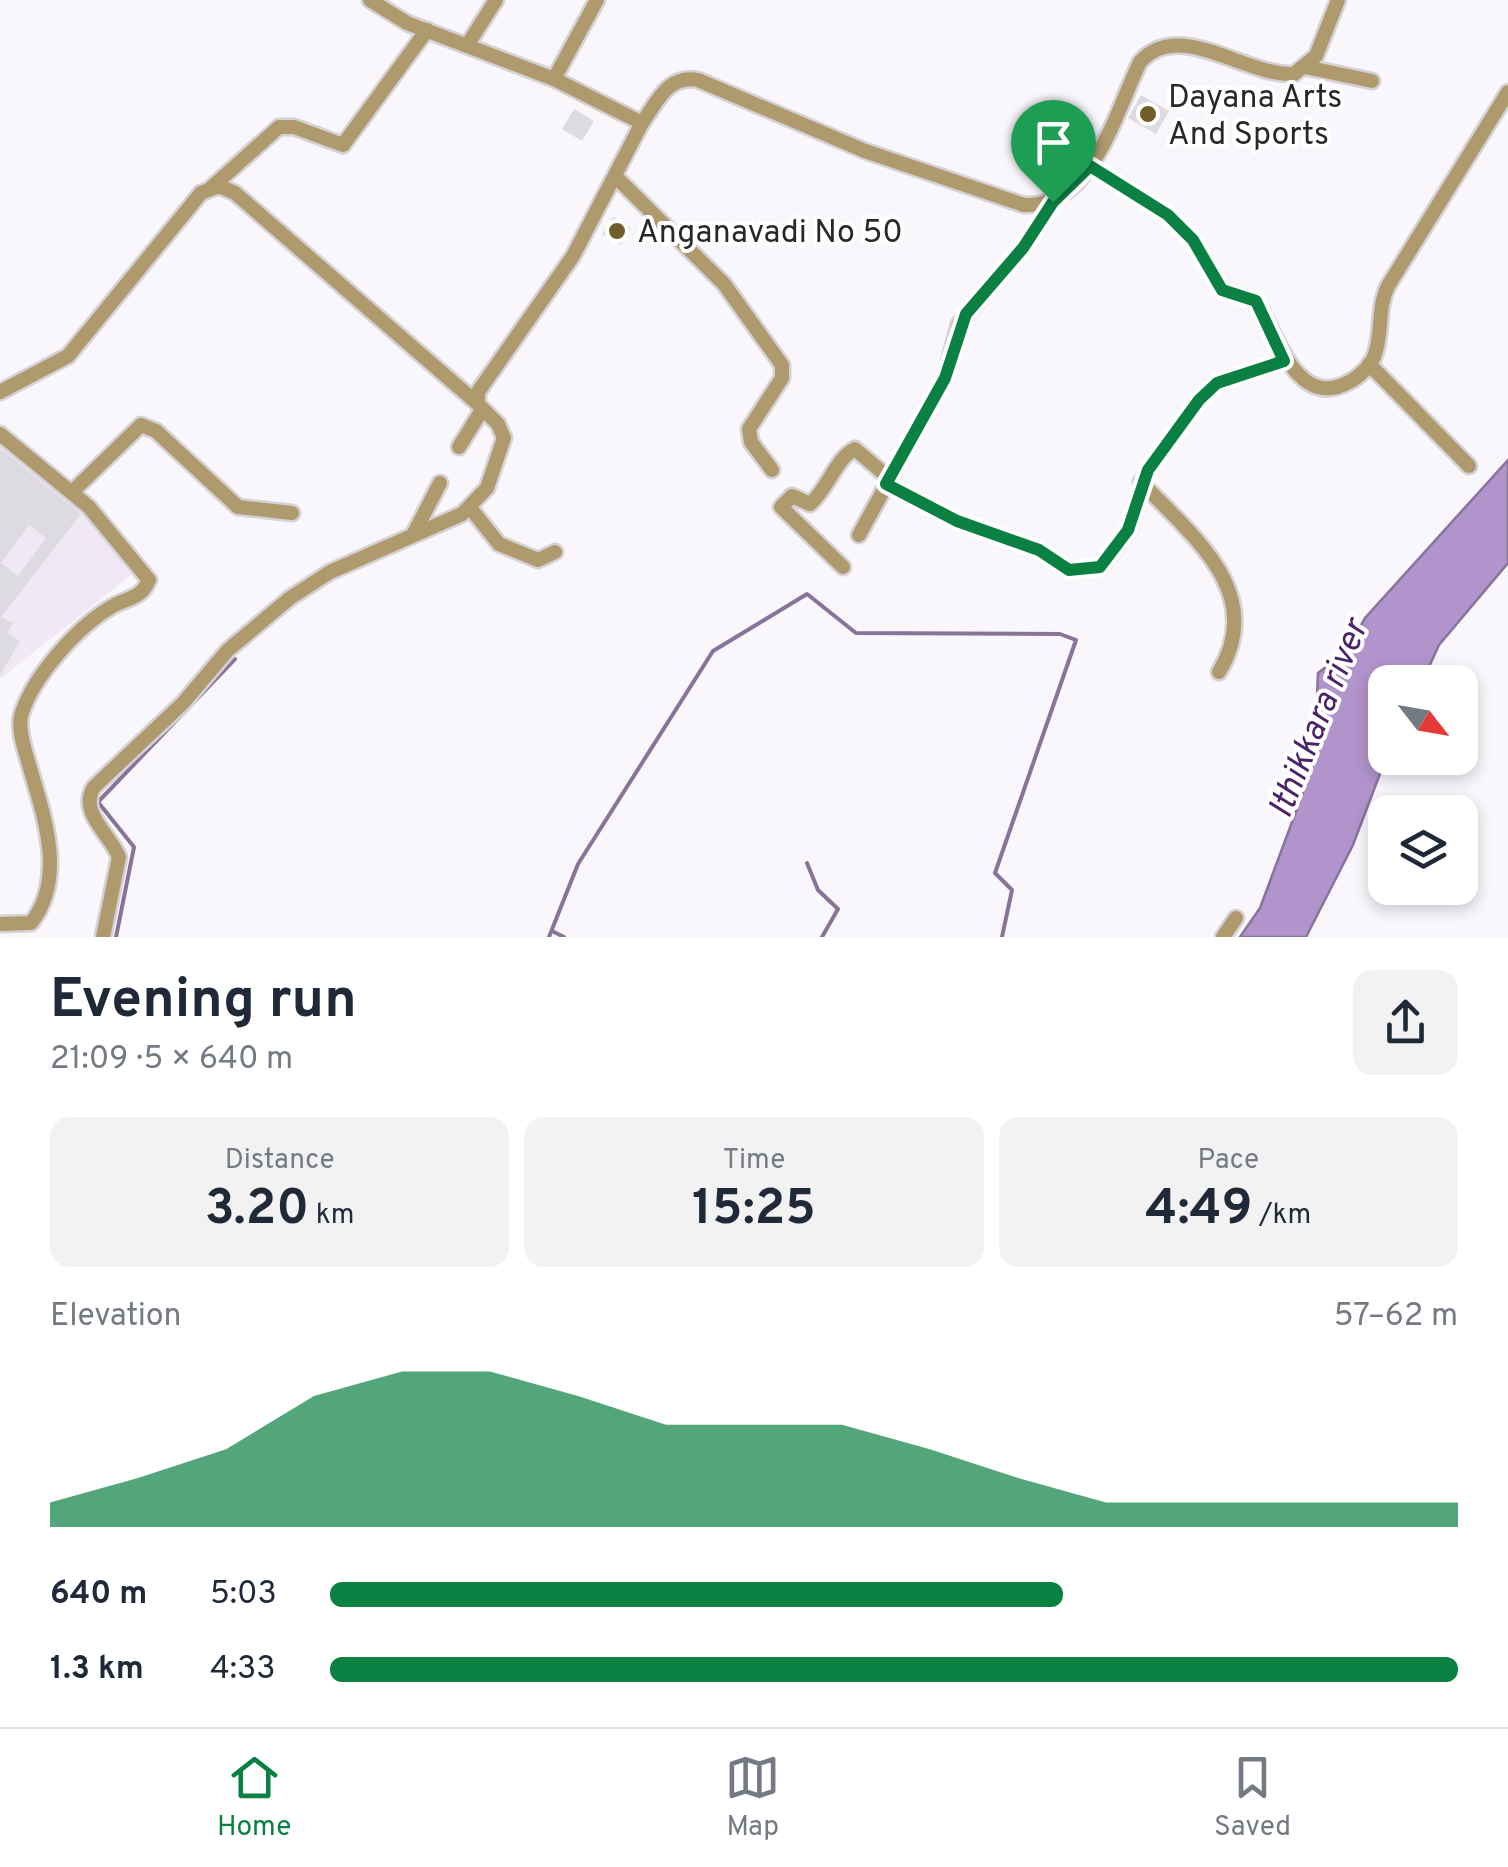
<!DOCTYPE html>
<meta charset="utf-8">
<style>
body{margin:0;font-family:Overpass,sans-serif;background:#f2f2f3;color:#1f2937;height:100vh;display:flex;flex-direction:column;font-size:38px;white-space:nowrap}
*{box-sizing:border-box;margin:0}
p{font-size:32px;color:#747a83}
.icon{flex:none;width:55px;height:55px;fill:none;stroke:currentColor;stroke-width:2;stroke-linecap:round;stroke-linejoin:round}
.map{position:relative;height:937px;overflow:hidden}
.panel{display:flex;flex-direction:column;background:#fff;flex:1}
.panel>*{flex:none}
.needle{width:65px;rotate:121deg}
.fabs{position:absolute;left:1368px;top:665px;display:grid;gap:20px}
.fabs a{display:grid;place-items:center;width:110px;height:110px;border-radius:20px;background:#fff;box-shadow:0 5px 15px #0003;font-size:50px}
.pin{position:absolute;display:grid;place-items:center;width:85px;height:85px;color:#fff;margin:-102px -42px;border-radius:50% 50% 50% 0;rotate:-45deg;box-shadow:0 0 10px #0007}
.pin .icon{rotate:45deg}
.round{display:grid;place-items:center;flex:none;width:105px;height:105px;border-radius:20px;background:#f2f2f3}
.summary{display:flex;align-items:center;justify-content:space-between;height:170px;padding:0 50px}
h1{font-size:55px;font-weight:700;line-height:75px}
.stats{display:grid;grid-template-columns:repeat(3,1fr);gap:15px;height:170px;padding:10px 50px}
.stats div{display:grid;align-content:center;border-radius:20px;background:#f2f2f3;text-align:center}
.stats b{font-size:50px;font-weight:700}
.stats small{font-size:28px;font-weight:400}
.stats p{font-size:28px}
.chart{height:280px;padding:20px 50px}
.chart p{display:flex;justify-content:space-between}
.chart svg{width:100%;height:180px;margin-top:10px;fill:#0b8043;opacity:.7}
ul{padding:0 50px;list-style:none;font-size:32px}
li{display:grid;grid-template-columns:160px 120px 1fr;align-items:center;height:75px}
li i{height:25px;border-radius:12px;background:#0b8043}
.dock{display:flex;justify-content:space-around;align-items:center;height:140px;border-top:2px solid #e0e1e3;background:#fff;font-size:28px;color:#747a83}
.dock a{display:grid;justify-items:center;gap:5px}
.dock .selected{color:#0b8043}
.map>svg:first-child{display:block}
</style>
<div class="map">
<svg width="1508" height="937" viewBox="0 0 1508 937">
<rect width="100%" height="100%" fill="#faf7fc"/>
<path fill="#efe9f5" d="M0,441L88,514L135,572L0,679Z"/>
<path fill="#b194cc" stroke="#88739b" stroke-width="2.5" d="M1508,460V563L1439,645L1422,682H1385L1386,758L1353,845L1306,937H1240L1260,908L1307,782L1315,745L1318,673L1346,652L1365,618Z"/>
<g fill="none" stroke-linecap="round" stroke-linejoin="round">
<g stroke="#88739b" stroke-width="4">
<path d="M807,863L818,890L838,909L822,937"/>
<path d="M554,932L564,937"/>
<path d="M116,937L134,847L98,802L235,659"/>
<path d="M549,937L578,864L713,651L807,594L856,633L1060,634L1076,640L995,873L1012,890L1002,937"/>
</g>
</g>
<g fill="#dedbe0" fill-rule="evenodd">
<path d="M1141,95L1169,111L1156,134L1128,118Z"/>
<path d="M574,109L594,121L582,141L562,129Z"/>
<path d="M613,217L631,228L621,245L602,234Z"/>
<path d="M0,448L81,514L1,617L13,623L7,633L20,641L0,675ZM29,525L46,538L18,576L1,563Z"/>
</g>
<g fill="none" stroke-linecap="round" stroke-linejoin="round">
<defs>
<g id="minor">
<path d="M370,0L407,23L554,79L642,123C657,102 668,74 698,80L865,151L1024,205C1092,208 1116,111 1140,62C1179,18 1244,76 1294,74L1316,56L1338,0"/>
<path d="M468,44L496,0"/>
<path d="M1305,67L1372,81"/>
<path d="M554,79L597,0"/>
<path d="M1090,166L1168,215L1193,240L1222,289L1256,301C1276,332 1296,411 1349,382C1359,377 1372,365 1375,354C1383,331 1377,308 1388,286L1508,92"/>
<path d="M616,177L724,284L782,365V378L749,429L751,442L772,470"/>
<path d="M212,187L279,127H294L343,145L427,30"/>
<path d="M1369,364L1469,466"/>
<path d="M0,392L68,356L201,193L219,186L235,193L478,404"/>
<path d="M0,434L89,507L149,580C141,599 129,597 113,606C79,625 32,677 21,716C18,729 24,748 28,761C42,811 68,876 31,923L0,924"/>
<path d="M459,447L482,410"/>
<path d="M1141,482C1192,536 1267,592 1219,672"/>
<path d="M886,484L957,521L1039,550L1069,570L1101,567L1129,530L1148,470L1199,400L1217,383L1284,361"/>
<path d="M72,492L141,425L156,431L238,507L292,513"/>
<path d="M471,509L499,544L538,560L555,552"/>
<path d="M413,535L440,483"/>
<path d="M859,535L945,378L959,324L1023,248L1053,202"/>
<path d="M843,567L781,507L792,496L810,504C828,489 836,458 855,449L889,478"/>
<path d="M103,937L119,857C110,834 78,812 94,787L183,703L228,650L290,598L330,572L462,514L487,488L504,438L498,424L478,404V392L573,256L642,123"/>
<path d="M1223,937L1236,918"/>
</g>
</defs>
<use href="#minor" stroke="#d4d2d6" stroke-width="19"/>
<use href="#minor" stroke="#af9a6d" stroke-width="14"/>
</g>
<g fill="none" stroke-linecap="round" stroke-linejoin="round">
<defs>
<path id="route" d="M1090,166L1168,215L1193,240L1222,290L1256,301L1284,361L1217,383L1199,400L1148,470L1128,530L1100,567L1069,570L1039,550L957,521L886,484L945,378L966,314L1023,248L1053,202Z"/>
</defs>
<use href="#route" stroke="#fff" stroke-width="20"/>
<use href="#route" stroke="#0b8043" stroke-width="12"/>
</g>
<g fill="#715c2b" stroke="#fff" stroke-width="4">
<circle cx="1148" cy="114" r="10"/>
<circle cx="617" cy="231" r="10"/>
</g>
<g text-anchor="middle" stroke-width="8" stroke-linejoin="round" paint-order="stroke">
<g font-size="32" fill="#282729" stroke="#fff" text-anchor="start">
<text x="1168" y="107">Dayana Arts<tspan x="1168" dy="37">And Sports</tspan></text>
<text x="637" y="242">Anganavadi No 50</text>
</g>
<g font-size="35" font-style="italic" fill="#4b2468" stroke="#fff">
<text transform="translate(1317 718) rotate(-68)" y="12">Ithikkara river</text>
</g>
</g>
</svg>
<div class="fabs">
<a><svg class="needle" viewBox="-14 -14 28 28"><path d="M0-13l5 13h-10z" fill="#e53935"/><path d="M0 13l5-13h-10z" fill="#747a83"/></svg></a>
<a><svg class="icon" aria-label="layers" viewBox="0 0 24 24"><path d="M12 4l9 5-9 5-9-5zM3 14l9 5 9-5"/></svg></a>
</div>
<div class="pin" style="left:1053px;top:202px;background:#1e9e55"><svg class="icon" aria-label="arrive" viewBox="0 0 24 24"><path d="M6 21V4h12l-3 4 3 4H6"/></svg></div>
</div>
<section class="panel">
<div class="summary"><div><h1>Evening run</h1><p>21:09 · 5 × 640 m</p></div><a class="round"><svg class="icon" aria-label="share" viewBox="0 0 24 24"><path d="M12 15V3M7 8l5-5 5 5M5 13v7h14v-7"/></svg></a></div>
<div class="stats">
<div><p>Distance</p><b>3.20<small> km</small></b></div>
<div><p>Time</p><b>15:25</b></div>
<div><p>Pace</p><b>4:49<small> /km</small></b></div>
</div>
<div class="chart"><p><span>Elevation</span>57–62 m</p>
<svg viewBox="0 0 160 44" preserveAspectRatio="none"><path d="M0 44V38L10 32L20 25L30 12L40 6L50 6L60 12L70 19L80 19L90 19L100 25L110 32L120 38L130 38L140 38L150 38L160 38V44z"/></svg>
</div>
<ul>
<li><b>640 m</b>5:03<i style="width:65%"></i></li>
<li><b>1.3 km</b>4:33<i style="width:100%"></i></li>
</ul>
</section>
<nav class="dock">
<a class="selected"><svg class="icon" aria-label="home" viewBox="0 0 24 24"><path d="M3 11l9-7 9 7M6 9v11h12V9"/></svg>Home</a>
<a><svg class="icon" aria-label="map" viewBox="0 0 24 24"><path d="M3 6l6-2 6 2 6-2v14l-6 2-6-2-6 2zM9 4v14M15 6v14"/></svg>Map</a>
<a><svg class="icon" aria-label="saved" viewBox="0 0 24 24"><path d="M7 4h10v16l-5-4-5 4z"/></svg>Saved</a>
</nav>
